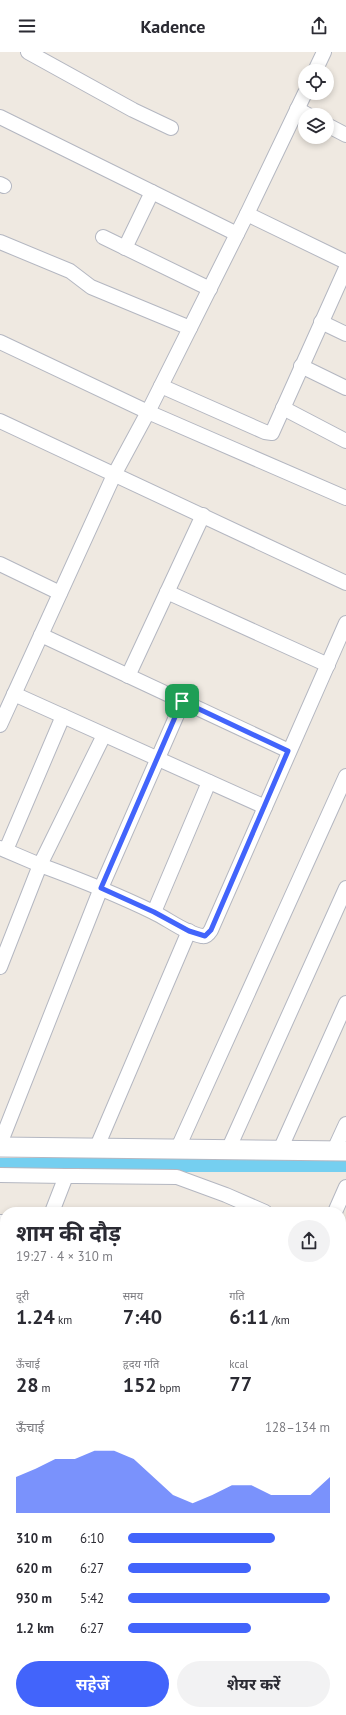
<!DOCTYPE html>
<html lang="hi">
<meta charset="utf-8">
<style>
body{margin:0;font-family:"PT Sans","Noto Sans Devanagari",sans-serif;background:#f2f2f3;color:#2b2b33;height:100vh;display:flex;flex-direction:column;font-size:15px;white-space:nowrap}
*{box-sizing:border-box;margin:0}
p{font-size:13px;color:#7c7c81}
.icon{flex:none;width:22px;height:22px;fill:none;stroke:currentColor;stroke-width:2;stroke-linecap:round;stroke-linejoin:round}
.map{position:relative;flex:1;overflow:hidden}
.panel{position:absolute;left:0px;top:1155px;width:346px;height:508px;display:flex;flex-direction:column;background:#fff;border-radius:16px 16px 0 0;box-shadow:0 2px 6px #0003}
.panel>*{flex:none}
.fabs{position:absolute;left:298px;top:12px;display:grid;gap:8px}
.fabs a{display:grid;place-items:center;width:36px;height:36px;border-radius:50%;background:#fff;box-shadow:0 2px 6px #0003;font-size:20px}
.pin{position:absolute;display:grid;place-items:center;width:34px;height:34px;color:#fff;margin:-17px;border-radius:8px;box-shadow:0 2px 6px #0006}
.round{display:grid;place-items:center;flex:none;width:42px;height:42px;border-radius:21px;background:#f2f2f3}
.head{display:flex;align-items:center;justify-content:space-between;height:68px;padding:0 16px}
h1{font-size:22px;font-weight:700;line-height:30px}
.figures{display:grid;grid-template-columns:repeat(3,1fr);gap:6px;height:68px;padding:4px 16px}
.figures div{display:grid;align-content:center}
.figures b{font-size:20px;font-weight:700}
.figures small{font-size:11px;font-weight:400}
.figures p{font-size:11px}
.chart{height:112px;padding:8px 16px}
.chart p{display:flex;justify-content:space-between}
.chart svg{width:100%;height:72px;margin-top:4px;fill:#4264fb;opacity:.7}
.button{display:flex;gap:8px;margin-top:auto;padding:8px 16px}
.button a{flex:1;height:46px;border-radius:24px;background:#4264fb;color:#fff;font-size:16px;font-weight:700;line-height:46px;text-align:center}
.button a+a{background:#f2f2f3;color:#2b2b33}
ul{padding:0 16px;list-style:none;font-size:13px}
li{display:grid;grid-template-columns:64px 48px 1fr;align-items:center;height:30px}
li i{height:10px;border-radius:5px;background:#4264fb}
header{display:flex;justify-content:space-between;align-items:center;height:52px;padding:0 16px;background:#fff;font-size:18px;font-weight:700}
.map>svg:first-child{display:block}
</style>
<header><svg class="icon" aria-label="menu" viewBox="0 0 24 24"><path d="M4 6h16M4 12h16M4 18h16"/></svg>Kadence<svg class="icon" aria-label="share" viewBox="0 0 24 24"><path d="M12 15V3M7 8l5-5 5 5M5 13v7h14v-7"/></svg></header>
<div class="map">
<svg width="346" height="1663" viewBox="0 0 346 1663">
<rect width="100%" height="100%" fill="#efe9e1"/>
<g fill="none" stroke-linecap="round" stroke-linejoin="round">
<path stroke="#75cff0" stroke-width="14" d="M0,1113H346"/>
<defs>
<g id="street">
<path d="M28,0L133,58L171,76"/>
<path d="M315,19L324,0"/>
<path d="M297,57L308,63"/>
<path d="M0,65L237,182"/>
<path d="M327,73L346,83"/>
<path d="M0,132L4,134"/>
<path d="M247,162L346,210"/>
<path d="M103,185L210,237"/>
<path d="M0,190L70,219L91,235L190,276"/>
<path d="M125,196L152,140"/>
<path d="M321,270L346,282"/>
<path d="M0,290L148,360L346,446"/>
<path d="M301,314L346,336"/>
<path d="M161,334L265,380L272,381L346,216"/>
<path d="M283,356L346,389"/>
<path d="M0,369L346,531"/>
<path d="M0,512L60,541"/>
<path d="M167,540L328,613"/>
<path d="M41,583L289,699"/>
<path d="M128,624L203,463"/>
<path d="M14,642L265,755"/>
<path d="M0,673L114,423L148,360L247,162L305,41"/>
<path d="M0,796L40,813L104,683"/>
<path d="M6,798L63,664"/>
<path d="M154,860L209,730"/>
<path d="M0,915L40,813C78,827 116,842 153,860C168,867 185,881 202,884C207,885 209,881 211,878L346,571"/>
<path d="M0,1092L101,836L183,649"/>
<path d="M96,1097L189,879"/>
<path d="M177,1098L346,724"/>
<path d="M228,1098L346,836"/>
<path d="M280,1098L346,951"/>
<path d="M334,1098L346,1072"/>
<path d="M0,1123L66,1124"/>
<path d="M52,1160L66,1124H75L177,1125L226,1143L265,1160"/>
<path d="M335,1160L346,1135"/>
<path d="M0,1170H5"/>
<path d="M0,1219H5"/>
<path d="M341,1251L346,1254"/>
<path d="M0,1288L5,1275"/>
<path d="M0,1327L5,1329"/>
<path d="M341,1351L346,1353"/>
<path d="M341,1402L346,1392"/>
<path d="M341,1443L346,1445"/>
<path d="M0,1514L5,1502"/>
<path d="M341,1537L346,1539"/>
<path d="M0,1547L5,1549"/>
<path d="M341,1603L346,1605"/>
<path d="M341,1638L346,1627"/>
<path d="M253,1658L264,1663"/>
<path d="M28,1663L31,1658"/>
<path d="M103,1663L106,1658"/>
<path d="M183,1663L185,1658"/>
<path d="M329,1663L331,1658"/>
</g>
<path id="secondary" d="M0,1095L346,1099"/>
</defs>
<use href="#street" stroke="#b4b7c1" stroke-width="16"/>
<use href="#secondary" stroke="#b4b7c1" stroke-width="21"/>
<use href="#street" stroke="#fff" stroke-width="14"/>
<use href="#secondary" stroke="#fff" stroke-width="19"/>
</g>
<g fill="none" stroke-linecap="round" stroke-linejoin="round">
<defs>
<path id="route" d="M182,649L288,699L211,878L205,884L189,879L154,860L101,836Z"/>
</defs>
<use href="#route" stroke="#fff" stroke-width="8"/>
<use href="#route" stroke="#4264fb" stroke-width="5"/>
</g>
</svg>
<div class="fabs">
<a><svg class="icon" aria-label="locate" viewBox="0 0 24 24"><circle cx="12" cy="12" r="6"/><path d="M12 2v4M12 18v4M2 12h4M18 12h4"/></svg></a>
<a><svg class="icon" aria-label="layers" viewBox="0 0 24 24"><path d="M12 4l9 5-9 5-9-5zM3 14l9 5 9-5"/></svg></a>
</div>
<div class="pin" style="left:182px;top:649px;background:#1e9e55"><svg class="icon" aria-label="arrive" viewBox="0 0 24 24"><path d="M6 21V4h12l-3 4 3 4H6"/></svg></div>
<section class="panel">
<div class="head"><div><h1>शाम की दौड़</h1><p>19:27 · 4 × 310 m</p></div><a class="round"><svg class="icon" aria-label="share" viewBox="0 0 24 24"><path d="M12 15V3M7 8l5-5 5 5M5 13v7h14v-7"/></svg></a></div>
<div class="figures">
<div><p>दूरी</p><b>1.24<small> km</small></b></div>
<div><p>समय</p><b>7:40</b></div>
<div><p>गति</p><b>6:11<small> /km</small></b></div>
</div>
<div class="figures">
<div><p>ऊँचाई</p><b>28<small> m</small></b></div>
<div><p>हृदय गति</p><b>152<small> bpm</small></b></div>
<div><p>kcal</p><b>77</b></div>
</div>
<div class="chart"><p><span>ऊँचाई</span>128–134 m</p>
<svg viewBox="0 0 160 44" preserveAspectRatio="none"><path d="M0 44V22L10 17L20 11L30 11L40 6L50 6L60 11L70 22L80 33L90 38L100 33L110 27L120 27L130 33L140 33L150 33L160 22V44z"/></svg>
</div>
<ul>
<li><b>310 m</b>6:10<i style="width:73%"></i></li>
<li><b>620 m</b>6:27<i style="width:61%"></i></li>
<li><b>930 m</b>5:42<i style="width:100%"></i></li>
<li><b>1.2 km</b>6:27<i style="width:61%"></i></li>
</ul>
<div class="button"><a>सहेजें</a><a>शेयर करें</a></div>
</section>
</div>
